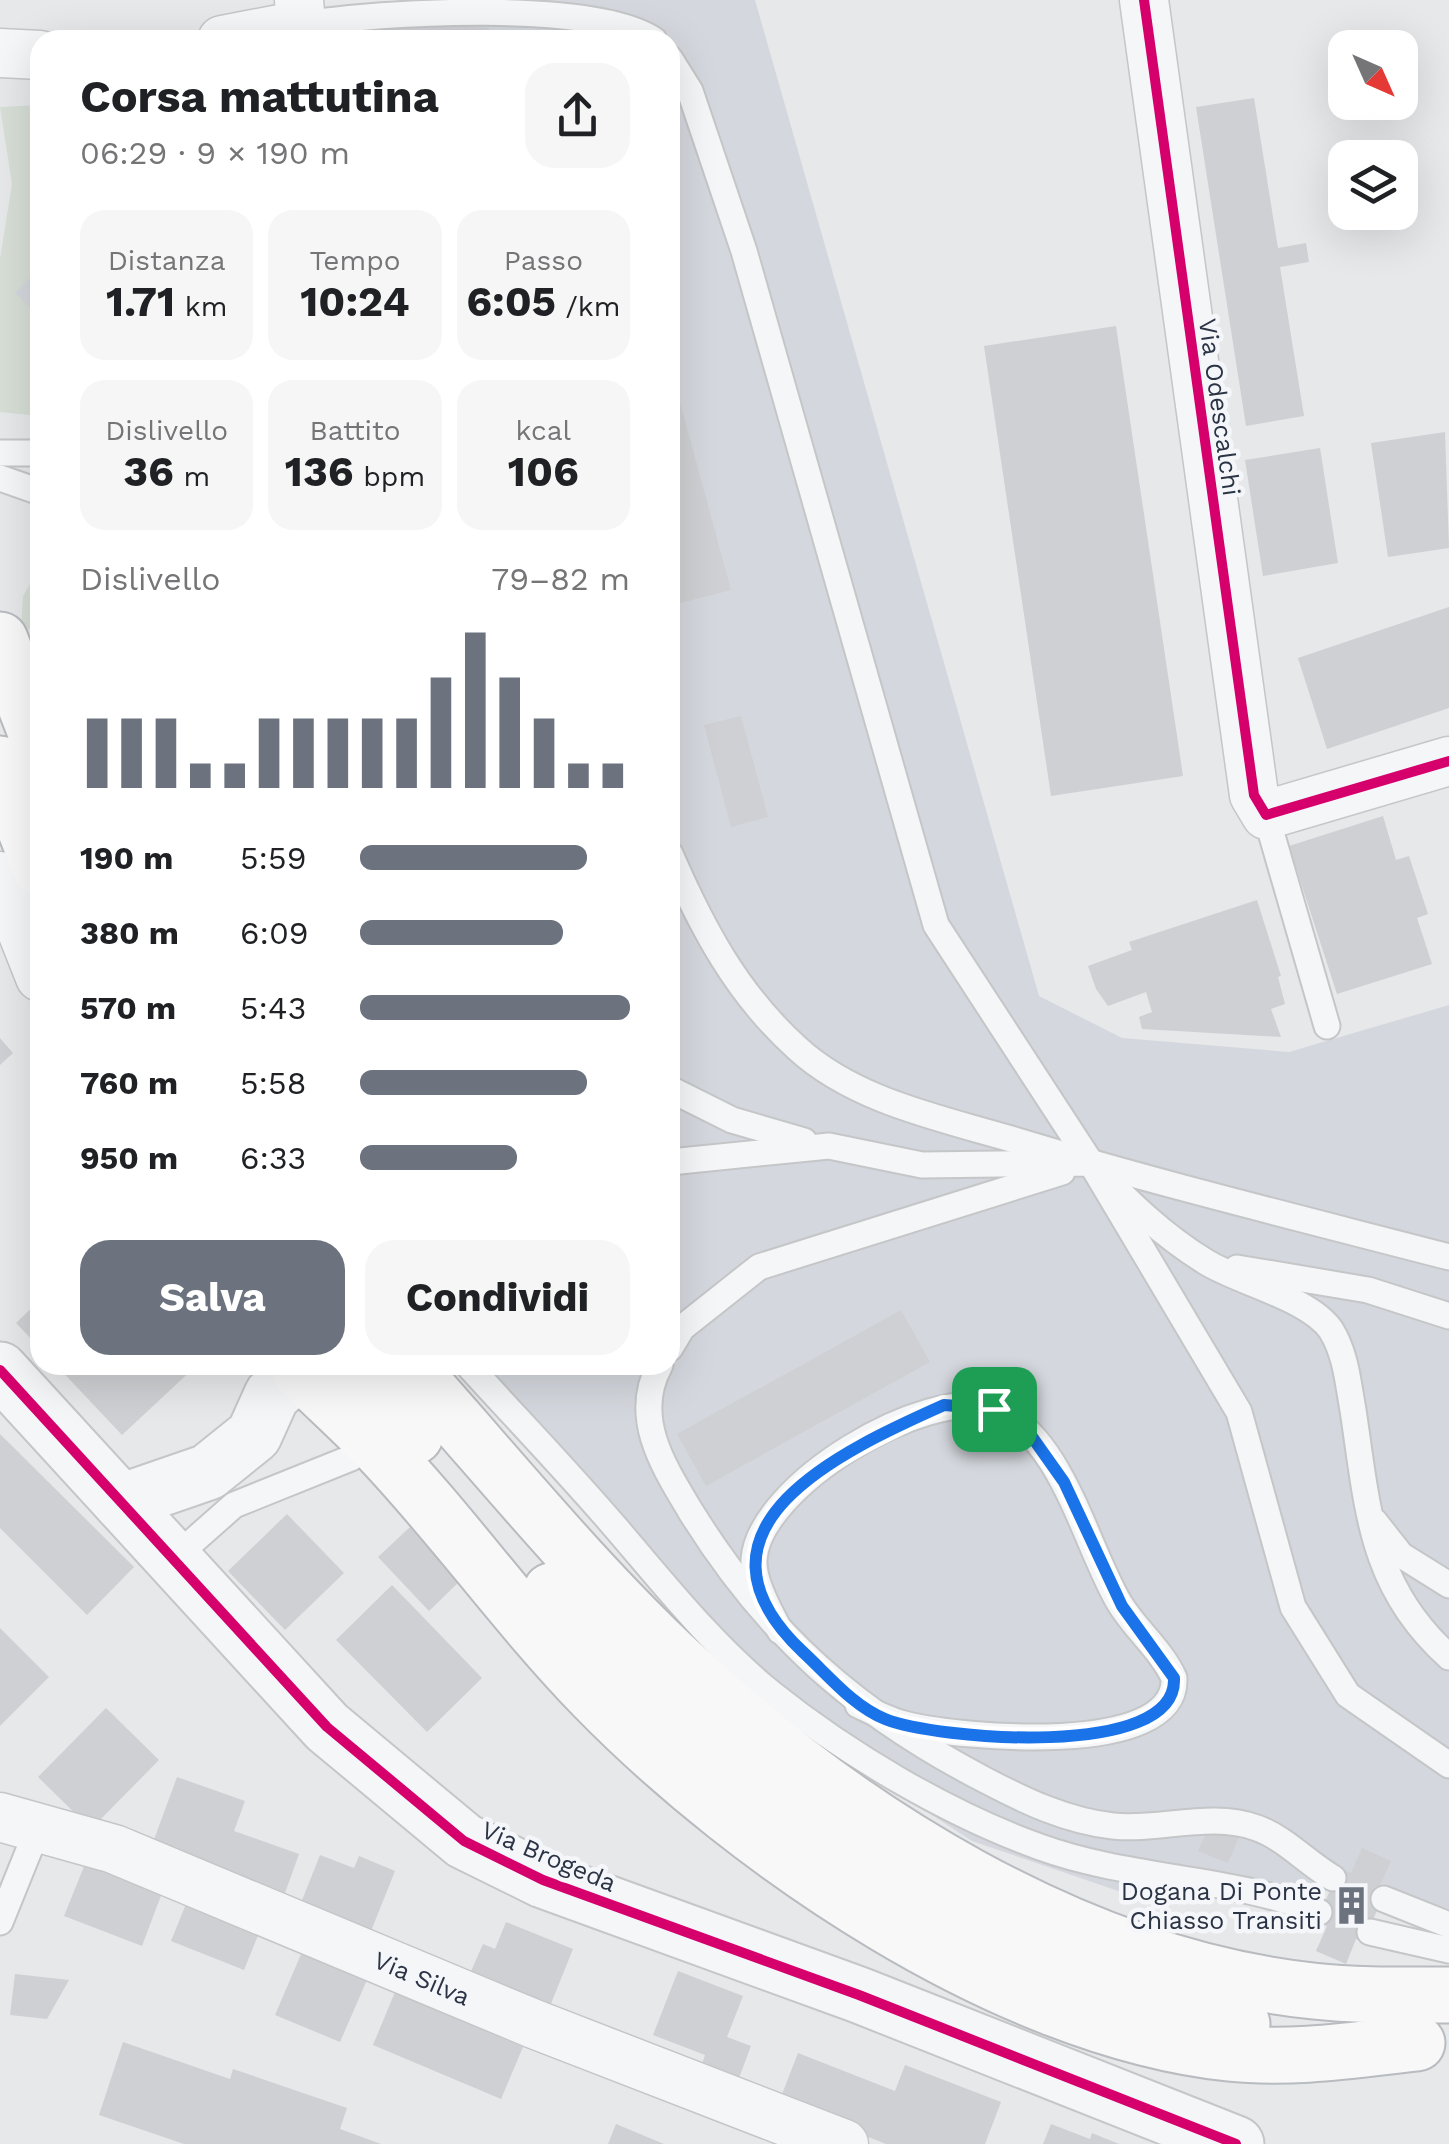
<!DOCTYPE html>
<html lang="it">
<meta charset="utf-8">
<style>
body{margin:0;font-family:"Work Sans",sans-serif;background:#f6f6f6;color:#202124;height:100vh;display:flex;flex-direction:column;font-size:38px;white-space:nowrap}
*{box-sizing:border-box;margin:0}
p{font-size:32px;color:#757577}
.icon{flex:none;width:55px;height:55px;fill:none;stroke:currentColor;stroke-width:2;stroke-linecap:round;stroke-linejoin:round}
.map{position:relative;flex:1;overflow:hidden}
.side{position:absolute;left:30px;top:30px;width:650px;height:1345px;display:flex;flex-direction:column;background:#fff;border-radius:30px;box-shadow:0 10px 40px #0002}
.side>*{flex:none}
.needle{width:65px;rotate:135deg}
.tools{position:absolute;left:1328px;top:30px;display:grid;gap:20px}
.tools a{display:grid;place-items:center;width:90px;height:90px;border-radius:20px;background:#fff;box-shadow:0 10px 40px #0002;font-size:50px}
.pin{position:absolute;display:grid;place-items:center;width:85px;height:85px;color:#fff;margin:-42px;border-radius:20px;box-shadow:0 5px 15px #0006}
.round{display:grid;place-items:center;flex:none;width:105px;height:105px;border-radius:30px;background:#f6f6f6}
.headline{display:flex;align-items:center;justify-content:space-between;height:170px;padding:0 50px}
h1{font-size:45px;font-weight:700;line-height:75px}
.metrics{display:grid;grid-template-columns:repeat(3,1fr);gap:15px;height:170px;padding:10px 50px}
.metrics div{display:grid;align-content:center;border-radius:25px;background:#f6f6f6;text-align:center}
.metrics b{font-size:42px;font-weight:700}
.metrics small{font-size:28px;font-weight:400}
.metrics p{font-size:28px}
.chart{height:280px;padding:20px 50px}
.chart p{display:flex;justify-content:space-between}
.chart svg{width:100%;height:180px;margin-top:10px;stroke:#6c737f;stroke-width:6}
.button{display:flex;gap:20px;margin-top:auto;padding:20px 50px}
.button a{flex:1;height:115px;border-radius:30px;background:#6c737f;color:#fff;font-size:40px;font-weight:700;line-height:115px;text-align:center}
.button a+a{background:#f6f6f6;color:#202124}
ul{padding:0 50px;list-style:none;font-size:32px}
li{display:grid;grid-template-columns:160px 120px 1fr;align-items:center;height:75px}
li i{height:25px;border-radius:12px;background:#6c737f}
.map>svg:first-child{display:block}
</style>
<div class="map">
<svg width="1449" height="2144" viewBox="0 0 1449 2144">
<rect width="100%" height="100%" fill="#e6e8ea"/>
<g fill="#d4d7dd">
<path d="M418,0H755L1039,996L1122,1038L1289,1052L1449,1005V1909L1361,1889L1127,1894L972,1841L760,1703L451,1365H670V40H366L417,21Z"/>
<path d="M40,267V317L14,293Z"/>
</g>
<g fill="#d6ded6">
<path d="M40,105V267L15,293L40,317V416L0,412V259L12,184L0,107Z"/>
<path d="M40,567V625L21,632L23,596Z"/>
</g>
<g fill="#ced0d3">
<path d="M367,19L489,28L488,40H364Z"/>
<path d="M1254,98L1278,248L1306,243L1309,262L1280,267L1304,416L1246,426L1196,107Z"/>
<path d="M1116,326L1183,776L1051,796L984,346Z"/>
<path d="M670,365L731,590L673,605L670,604Z"/>
<path d="M1445,432L1449,548L1388,557L1371,443Z"/>
<path d="M1320,448L1338,563L1263,576L1245,460Z"/>
<path d="M1449,607V708L1327,749L1298,658Z"/>
<path d="M741,716L768,817L731,827L704,725Z"/>
<path d="M1383,816L1396,860L1409,856L1428,914L1417,918L1432,964L1337,994L1289,846Z"/>
<path d="M1257,900L1281,976L1278,977L1285,1004L1271,1009L1281,1037L1142,1029L1139,1017L1152,1012L1146,992L1108,1006L1096,989L1088,966L1132,950L1129,942Z"/>
<path d="M0,1038L13,1053L0,1065Z"/>
<path d="M40,1300V1348L16,1323Z"/>
<path d="M901,1310L930,1362L706,1486L677,1434Z"/>
<path d="M56,1365H197L122,1435Z"/>
<path d="M0,1434L134,1567L87,1615L0,1528Z"/>
<path d="M287,1514L344,1573L285,1630L228,1571Z"/>
<path d="M410,1527L461,1580L429,1611L378,1557Z"/>
<path d="M392,1585L482,1678L427,1732L336,1640Z"/>
<path d="M0,1628L49,1677L0,1726Z"/>
<path d="M106,1708L159,1760L91,1829L38,1777Z"/>
<path d="M177,1777L245,1801L234,1831L299,1854L281,1904L148,1856Z"/>
<path d="M1210,1824L1239,1837L1228,1863L1198,1851Z"/>
<path d="M1362,1848L1391,1861L1380,1885L1387,1888L1363,1942L1356,1939L1346,1964L1316,1951L1327,1926L1316,1922L1340,1868L1351,1873Z"/>
<path d="M320,1855L354,1868L359,1856L395,1871L369,1936L299,1908Z"/>
<path d="M85,1864L162,1893L142,1946L64,1916Z"/>
<path d="M188,1899L261,1928L244,1970L171,1941Z"/>
<path d="M506,1922L573,1949L548,2011L468,1978L483,1944L495,1949Z"/>
<path d="M305,1945L370,1973L340,2042L275,2015Z"/>
<path d="M678,1971L743,1996L727,2037L751,2046L734,2091L698,2077L705,2055L653,2035Z"/>
<path d="M15,1974L69,1980L47,2019L10,2015Z"/>
<path d="M395,1992L523,2047L501,2099L373,2045Z"/>
<path d="M123,2042L230,2079L233,2069L347,2108L340,2129L381,2144H184L99,2115Z"/>
<path d="M798,2053L895,2091L905,2065L1001,2102L985,2144H886L779,2102Z"/>
<path d="M616,2124L664,2144H608Z"/>
<path d="M1051,2124L1090,2139L1092,2133L1119,2144H1043Z"/>
</g>
<g fill="none" stroke-linecap="round" stroke-linejoin="round">
<defs>
<g id="service">
<path d="M301,25C381,11 595,0 654,40"/>
<path d="M670,59L690,91L744,251L936,925L1091,1163L1239,1412L1293,1607L1348,1695L1449,1765"/>
<path d="M0,453H40"/>
<path d="M0,478L40,492"/>
<path d="M1266,815L1327,1026"/>
<path d="M670,854C702,928 737,994 797,1048C853,1100 939,1118 1011,1139C1156,1183 1303,1219 1449,1257"/>
<path d="M670,1089L732,1120L804,1141"/>
<path d="M670,1162L829,1146L922,1165L1091,1163C1126,1200 1162,1235 1206,1262C1240,1283 1309,1298 1331,1330C1346,1354 1348,1383 1353,1410C1368,1509 1370,1586 1449,1657"/>
<path d="M1237,1268L1368,1290L1449,1316"/>
<path d="M670,1348L682,1328L759,1267L1062,1172"/>
<path d="M468,1365C517,1419 568,1472 616,1528C665,1585 712,1645 771,1693C847,1754 948,1814 1040,1847C1131,1880 1229,1876 1319,1912"/>
<path d="M660,1365C631,1417 664,1467 691,1512C768,1636 856,1713 985,1780C1025,1801 1067,1821 1113,1826C1160,1831 1211,1811 1257,1828C1285,1838 1307,1863 1333,1878"/>
<path d="M1375,1522L1401,1555L1449,1585"/>
<path d="M173,1559L234,1505L351,1458"/>
<path d="M780,1631C770,1611 753,1582 754,1560C758,1486 927,1385 994,1409C1062,1434 1086,1548 1120,1604C1136,1630 1162,1651 1174,1678C1178,1759 958,1737 908,1725C890,1721 875,1713 858,1705"/>
<path d="M1384,1899L1449,1925"/>
<path d="M0,1922L38,1828"/>
<path d="M1370,1932L1449,1950"/>
</g>
<g id="minor">
<path d="M1144,0L1254,795L1266,815L1449,761"/>
<path d="M222,40L301,25L299,0"/>
<path d="M0,53L40,55"/>
<path d="M0,876L40,977"/>
<path d="M0,1817L114,1849L534,2024L844,2144"/>
</g>
<g id="tertiary">
<path d="M0,1370L327,1727L464,1841L543,1880L859,1995L1236,2144"/>
<path d="M121,1502L208,1472L254,1435L272,1395L300,1371"/>
</g>
<g id="motorway">
<path d="M0,640L40,743"/>
<path d="M0,764L40,867"/>
<path d="M351,1365L415,1436"/>
<path d="M407,1365C496,1464 581,1570 678,1661C846,1820 1078,1966 1313,1991C1358,1996 1404,1995 1449,1995"/>
<path d="M300,1371C325,1396 351,1419 376,1445C452,1524 516,1616 594,1696C747,1853 1005,2029 1228,2053C1291,2060 1354,2050 1417,2043"/>
<path d="M551,1591C705,1766 880,1892 1098,1976C1146,1994 1192,2014 1242,2024"/>
</g>
</defs>
<use href="#service" stroke="#c4c6c8" stroke-width="29"/>
<use href="#minor" stroke="#c4c6c8" stroke-width="51"/>
<use href="#tertiary" stroke="#c4c6c8" stroke-width="59"/>
<use href="#motorway" stroke="#b8bbbf" stroke-width="59"/>
<use href="#service" stroke="#f5f6f7" stroke-width="25"/>
<use href="#minor" stroke="#f5f6f7" stroke-width="48"/>
<use href="#tertiary" stroke="#f5f6f7" stroke-width="55"/>
<use href="#motorway" stroke="#f8f8f8" stroke-width="55"/>
<defs>
<g id="cycleway">
<path d="M1144,0L1254,795L1266,815L1449,761"/>
<path d="M0,1370L327,1727L464,1841L543,1880L859,1995L1236,2144"/>
</g>
</defs>
<use href="#cycleway" stroke="#f4f6f9" stroke-width="16"/>
<use href="#cycleway" stroke="#d6006c" stroke-width="10"/>
</g>
<g fill="none" stroke-linecap="round" stroke-linejoin="round">
<defs>
<path id="route" d="M944,1405L994,1409L1030,1434L1064,1482L1122,1606L1174,1678C1178,1761 934,1739 885,1719C853,1706 829,1676 803,1652C672,1528 843,1450 944,1405Z"/>
</defs>
<use href="#route" stroke="#fff" stroke-width="20"/>
<use href="#route" stroke="#1a73e8" stroke-width="12"/>
</g>
<defs>
<symbol id="building-bare" viewBox="-9 -9 18 18"><path d="M-4-6H4V6H1V3H-1V6H-4ZM-2.5-4.3h1.7v1.8h-1.7ZM.8-4.3h1.7v1.8H.8ZM-2.5-1h1.7V.8h-1.7ZM.8-1h1.7V.8H.8Z" fill="#6c737f" stroke="#f4f6f9" stroke-width="2.5" paint-order="stroke"/></symbol>
</defs>
<g fill-rule="evenodd">
<use href="#building-bare" x="1324" y="1878" width="55" height="55"/>
</g>
<g text-anchor="middle" stroke-width="9" stroke-linejoin="round" paint-order="stroke">
<g font-size="25" fill="#2b3445" stroke="#f4f6f9">
<text transform="translate(1220 407) rotate(82)" y="9">Via Odescalchi</text>
<text transform="translate(549 1856) rotate(23)" y="9">Via Brogeda</text>
<text transform="translate(422 1978) rotate(23)" y="9">Via Silva</text>
</g>
<g font-size="25" fill="#2b3445" stroke="#f4f6f9" text-anchor="end">
<text x="1322" y="1900">Dogana Di Ponte<tspan x="1322" dy="29">Chiasso Transiti</tspan></text>
</g>
</g>
</svg>
<div class="tools">
<a><svg class="needle" viewBox="-14 -14 28 28"><path d="M0-13l5 13h-10z" fill="#e53935"/><path d="M0 13l5-13h-10z" fill="#757577"/></svg></a>
<a><svg class="icon" aria-label="layers" viewBox="0 0 24 24"><path d="M12 4l9 5-9 5-9-5zM3 14l9 5 9-5"/></svg></a>
</div>
<div class="pin" style="left:994px;top:1409px;background:#1e9e55"><svg class="icon" aria-label="arrive" viewBox="0 0 24 24"><path d="M6 21V4h12l-3 4 3 4H6"/></svg></div>
<section class="side">
<div class="headline"><div><h1>Corsa mattutina</h1><p>06:29 · 9 × 190 m</p></div><a class="round"><svg class="icon" aria-label="share" viewBox="0 0 24 24"><path d="M12 15V3M7 8l5-5 5 5M5 13v7h14v-7"/></svg></a></div>
<div class="metrics">
<div><p>Distanza</p><b>1.71<small> km</small></b></div>
<div><p>Tempo</p><b>10:24</b></div>
<div><p>Passo</p><b>6:05<small> /km</small></b></div>
</div>
<div class="metrics">
<div><p>Dislivello</p><b>36<small> m</small></b></div>
<div><p>Battito</p><b>136<small> bpm</small></b></div>
<div><p>kcal</p><b>106</b></div>
</div>
<div class="chart"><p><span>Dislivello</span>79–82 m</p>
<svg viewBox="0 0 160 44" preserveAspectRatio="none"><path d="M5 44V27M15 44V27M25 44V27M35 44V38M45 44V38M55 44V27M65 44V27M75 44V27M85 44V27M95 44V27M105 44V17M115 44V6M125 44V17M135 44V27M145 44V38M155 44V38"/></svg>
</div>
<ul>
<li><b>190 m</b>5:59<i style="width:84%"></i></li>
<li><b>380 m</b>6:09<i style="width:75%"></i></li>
<li><b>570 m</b>5:43<i style="width:100%"></i></li>
<li><b>760 m</b>5:58<i style="width:84%"></i></li>
<li><b>950 m</b>6:33<i style="width:58%"></i></li>
</ul>
<div class="button"><a>Salva</a><a>Condividi</a></div>
</section>
</div>
